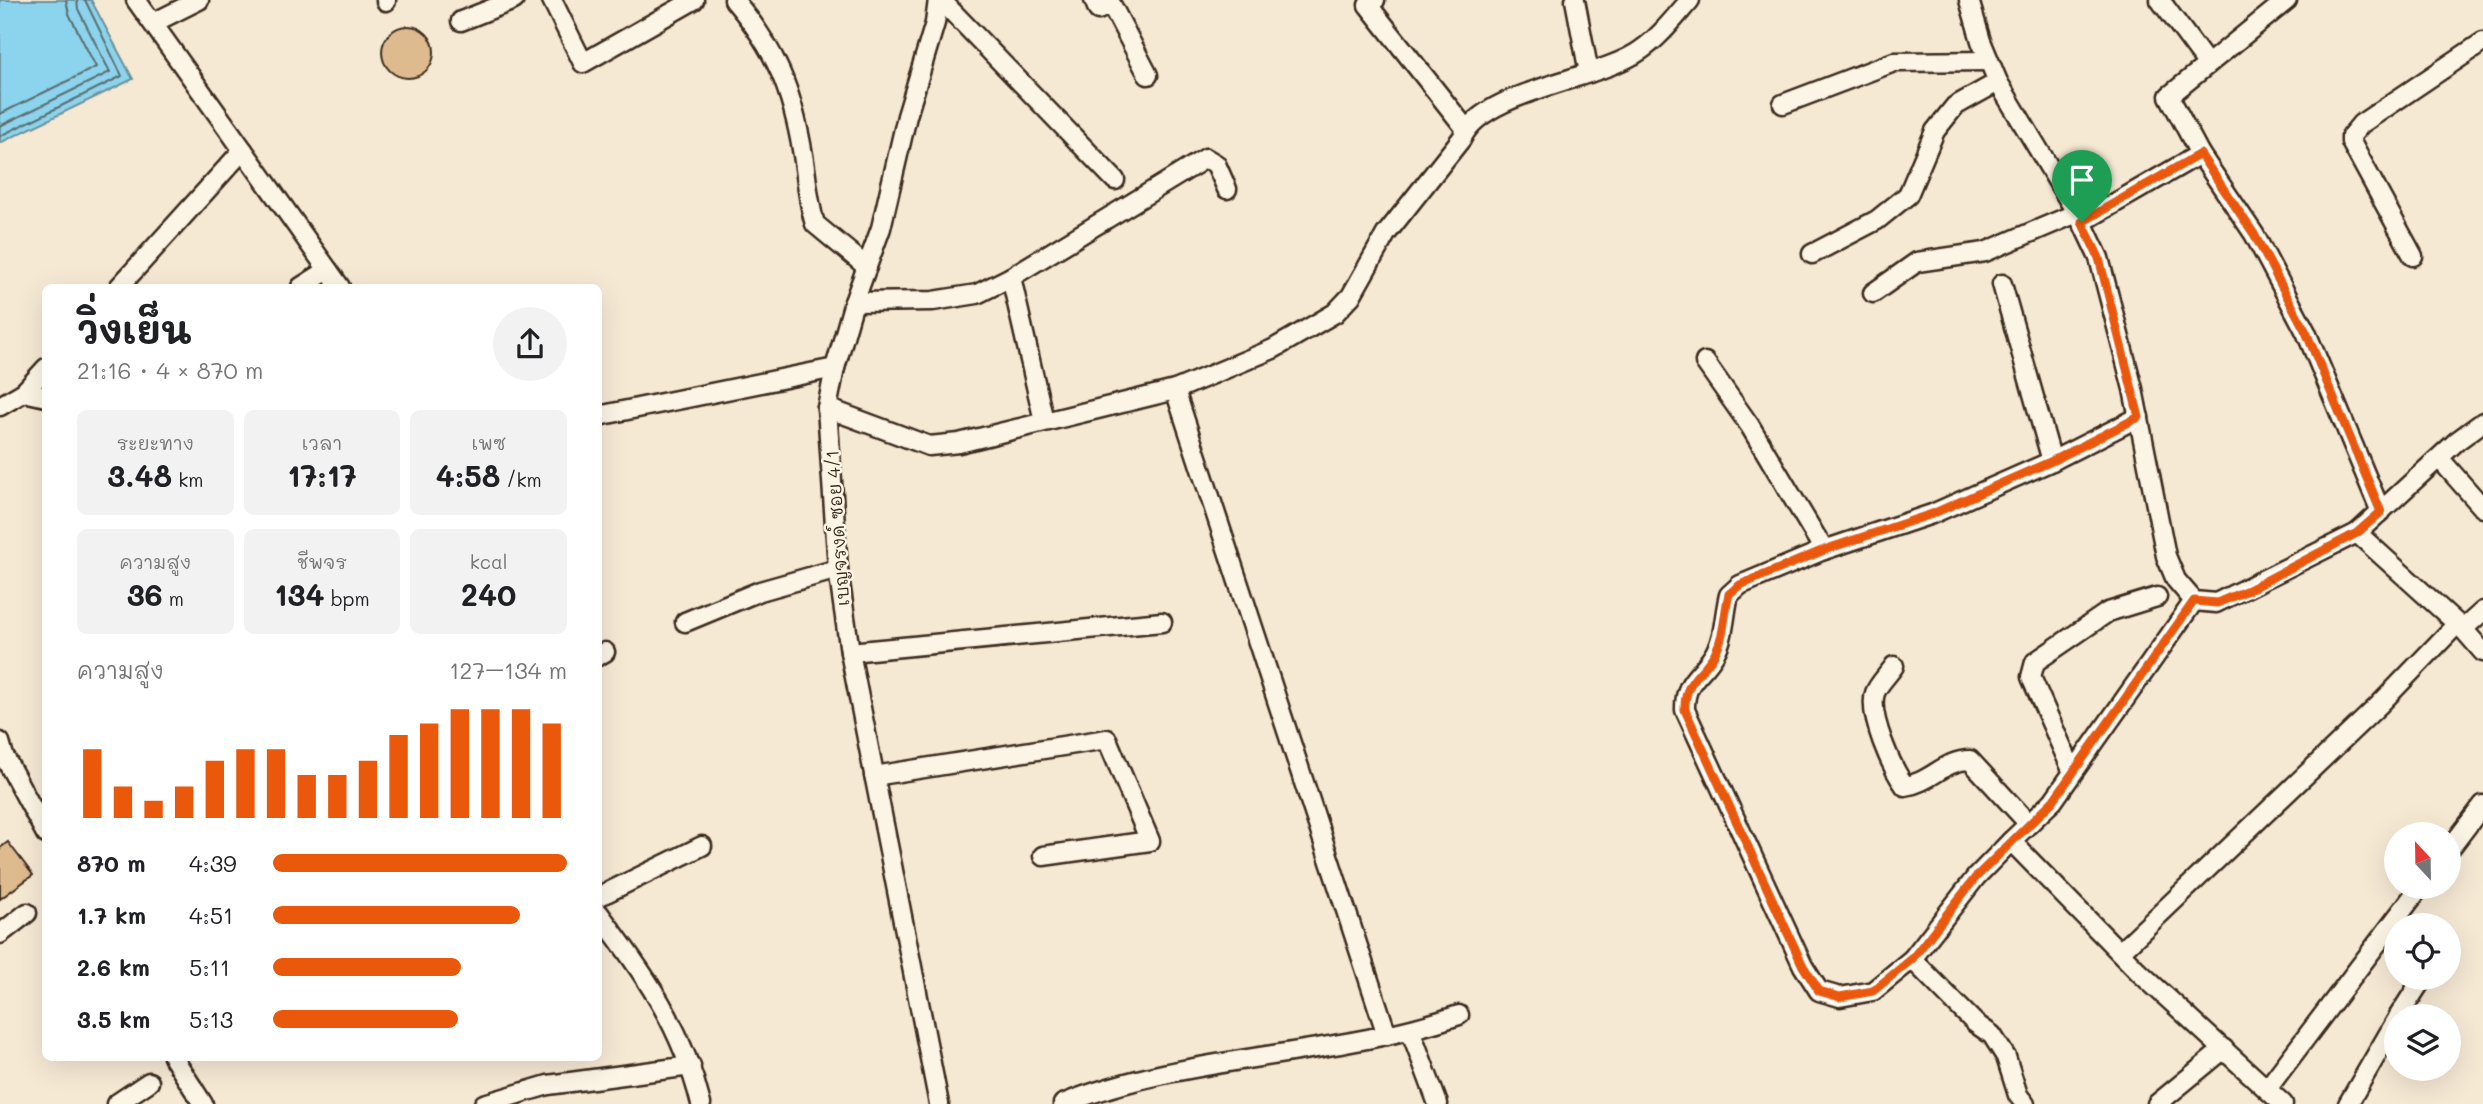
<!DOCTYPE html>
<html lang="th">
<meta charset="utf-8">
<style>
body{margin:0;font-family:Mali,"Playpen Sans Thai",sans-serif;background:#f2f2f2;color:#202124;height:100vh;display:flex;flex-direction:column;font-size:26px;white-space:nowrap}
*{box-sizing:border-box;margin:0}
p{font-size:23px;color:#757577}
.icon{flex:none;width:38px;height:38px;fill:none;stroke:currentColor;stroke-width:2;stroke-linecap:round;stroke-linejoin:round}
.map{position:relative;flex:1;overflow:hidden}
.side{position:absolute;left:42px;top:284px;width:560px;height:777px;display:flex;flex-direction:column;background:#fff;border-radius:10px;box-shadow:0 7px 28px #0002}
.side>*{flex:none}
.needle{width:46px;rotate:338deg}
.controls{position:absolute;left:2384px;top:822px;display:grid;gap:14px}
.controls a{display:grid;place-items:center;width:77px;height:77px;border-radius:50%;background:#fff;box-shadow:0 7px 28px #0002;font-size:35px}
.pin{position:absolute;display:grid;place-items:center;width:60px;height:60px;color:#fff;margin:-72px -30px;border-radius:50% 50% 50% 0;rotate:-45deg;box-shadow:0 0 7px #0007}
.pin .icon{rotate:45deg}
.round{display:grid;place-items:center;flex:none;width:74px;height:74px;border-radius:37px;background:#f2f2f2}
.overview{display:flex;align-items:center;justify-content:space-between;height:119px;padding:0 35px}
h1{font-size:38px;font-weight:700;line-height:52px}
.figures{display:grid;grid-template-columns:repeat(3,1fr);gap:10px;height:119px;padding:7px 35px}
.figures div{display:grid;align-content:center;border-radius:10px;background:#f2f2f2;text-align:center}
.figures b{font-size:30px;font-weight:700}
.figures small{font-size:19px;font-weight:400}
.figures p{font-size:19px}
.chart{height:196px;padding:14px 35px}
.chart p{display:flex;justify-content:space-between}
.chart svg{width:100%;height:126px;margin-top:7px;stroke:#ea580c;stroke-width:6}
ul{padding:0 35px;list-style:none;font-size:23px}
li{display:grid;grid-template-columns:112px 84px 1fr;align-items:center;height:52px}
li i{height:18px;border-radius:9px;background:#ea580c}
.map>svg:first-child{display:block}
</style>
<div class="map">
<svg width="2483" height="1104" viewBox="0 0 2483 1104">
<rect width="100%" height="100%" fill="#f6e9d4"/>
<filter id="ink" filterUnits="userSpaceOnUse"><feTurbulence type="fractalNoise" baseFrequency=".0143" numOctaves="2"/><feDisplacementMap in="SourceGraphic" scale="14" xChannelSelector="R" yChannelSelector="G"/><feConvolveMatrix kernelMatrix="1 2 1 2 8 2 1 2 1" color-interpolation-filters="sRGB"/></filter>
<g filter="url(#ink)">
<path fill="#8cd4ed" stroke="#6c909a" stroke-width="2" d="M0,0H91L133,79L0,143Z"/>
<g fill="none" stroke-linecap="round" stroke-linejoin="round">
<g stroke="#5b6e71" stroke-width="2">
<path d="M0,114L96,67L69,14L66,0"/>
<path d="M0,126L110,72L78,9L77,0"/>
<path d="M0,136L122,76L85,0"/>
</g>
</g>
<g fill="#deba8f" stroke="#3b2a1e" stroke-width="2">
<circle cx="408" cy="52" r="26"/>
<path d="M8,842L33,875L0,899V848Z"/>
</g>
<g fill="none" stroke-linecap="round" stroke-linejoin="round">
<defs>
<g id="minor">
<path d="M386,0V1"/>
<path d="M552,0L583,63L694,0"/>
<path d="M734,0C777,51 792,90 803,155C807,178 808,202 815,224L867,267"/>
<path d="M938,0L935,23L907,116L881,228L854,302L835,368L827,408L838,569L850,652L939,1104"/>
<path d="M941,0L1115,180"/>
<path d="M1094,0L1098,10L1111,4L1148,75"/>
<path d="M1375,0L1368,5L1466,129"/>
<path d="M1575,0L1589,73"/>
<path d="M1969,0L1981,41L1998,82L2082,222L2099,258L2133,389L2166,556L2176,580L2194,601L2216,603L2357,533L2463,629L2483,652"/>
<path d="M2160,0L2206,62"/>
<path d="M2287,0L2169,96L2200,154L2254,234L2306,332L2381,512"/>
<path d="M461,21L514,0"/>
<path d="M153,23L199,0"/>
<path d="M1783,104L1894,62L1989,61"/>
<path d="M243,150L340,287"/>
<path d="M2082,222L2200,154"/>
<path d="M1812,254L1877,220L1908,195L1935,131L1955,106L1998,82"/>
<path d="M2413,256L2351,142V136L2361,124L2483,42"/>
<path d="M1011,277L1044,421"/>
<path d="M2002,284L2052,461"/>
<path d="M119,287L243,150L136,0"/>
<path d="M301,287L328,270"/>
<path d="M1873,293L1917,262L1985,252L2077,213"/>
<path d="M854,302L933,301L977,294L1011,277L1206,158L1216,164L1227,189"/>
<path d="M1705,362L1750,426L1824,550"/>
<path d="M46,368L24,392L46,397"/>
<path d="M1175,390L1387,1035"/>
<path d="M0,406L24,392"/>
<path d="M827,408L929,446L959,443L1175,390L1273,349L1335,313L1351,296L1386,234L1462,138C1483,90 1600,80 1641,50C1660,37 1675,17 1690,0"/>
<path d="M598,416L835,368"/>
<path d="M2439,458L2483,508"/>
<path d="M2357,533L2457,441L2483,422"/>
<path d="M2194,601L2053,801L2011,841L2139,972L2283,1104"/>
<path d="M685,622L760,591L838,569"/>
<path d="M2463,629L2483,611"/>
<path d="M850,652L1162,622"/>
<path d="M598,656L605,652"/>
<path d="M1894,666C1889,674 1878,684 1875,693C1868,716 1892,768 1905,786C1930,783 1944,760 1970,760L2029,824"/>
<path d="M0,742L4,756L46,834"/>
<path d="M2072,770L2031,677L2035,662L2108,612L2157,597"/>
<path d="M874,776L1107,739L1150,841L1043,856"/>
<path d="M2011,841L1976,877L1912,959L1873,991L1840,997L1819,991L1803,966L1685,710C1684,679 1702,676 1715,653C1725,636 1724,614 1729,595L1740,585L1824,550L1932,514L2052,461L2139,417"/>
<path d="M2448,851L2483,805"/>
<path d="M598,897L702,846"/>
<path d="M598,912C646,977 681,1024 701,1104"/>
<path d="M0,934L27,913"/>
<path d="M2121,951L2379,705L2457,624"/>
<path d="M1912,959L1975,1023L1992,1035L2006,1057L2018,1095L2025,1104"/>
<path d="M2398,1017L2423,978"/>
<path d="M1411,1032L1438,1104"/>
<path d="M173,1057L203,1104"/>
<path d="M2267,1089L2420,887"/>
<path d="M116,1104L149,1082"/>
<path d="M484,1104L548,1085L691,1066"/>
<path d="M1063,1104C1189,1053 1331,1059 1459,1015"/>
<path d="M2157,1104L2224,1049"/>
<path d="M2348,1104L2396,1021"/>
</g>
</defs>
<use href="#minor" stroke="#3b2a1e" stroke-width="23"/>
<use href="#minor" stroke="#fcf5e5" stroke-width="18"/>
</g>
</g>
<g fill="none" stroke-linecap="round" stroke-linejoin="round" filter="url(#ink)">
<defs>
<path id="route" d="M2200,154L2254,234L2306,332L2381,512L2357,533L2248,590L2217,603L2194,601L2053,801L1976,877L1912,959L1873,991L1840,997L1819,991L1803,966L1685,710C1684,679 1702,676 1715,653C1725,635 1724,614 1729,594L1740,585L1824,550L1932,514L2052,461L2139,417L2099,258L2082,222Z"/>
</defs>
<use href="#route" stroke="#fff" stroke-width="14"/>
<use href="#route" stroke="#ea580c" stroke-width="9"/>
</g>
<g text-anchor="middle" stroke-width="5" stroke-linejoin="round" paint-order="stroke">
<g font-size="18" fill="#3b2a1e" stroke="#fcf5e5">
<text transform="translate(838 528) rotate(-94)" y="6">เบญจรงด์ ซอย 4/1</text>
</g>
</g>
</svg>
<div class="controls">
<a><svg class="needle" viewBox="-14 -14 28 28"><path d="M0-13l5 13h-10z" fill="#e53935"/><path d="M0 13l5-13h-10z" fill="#757577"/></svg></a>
<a><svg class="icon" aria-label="locate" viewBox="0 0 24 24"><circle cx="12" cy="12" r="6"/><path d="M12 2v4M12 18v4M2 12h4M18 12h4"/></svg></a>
<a><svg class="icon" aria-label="layers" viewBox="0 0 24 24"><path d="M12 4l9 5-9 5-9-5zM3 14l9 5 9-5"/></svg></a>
</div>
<div class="pin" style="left:2082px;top:222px;background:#1e9e55"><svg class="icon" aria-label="arrive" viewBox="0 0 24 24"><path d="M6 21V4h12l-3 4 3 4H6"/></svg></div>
<section class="side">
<div class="overview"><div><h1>วิ่งเย็น</h1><p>21:16 · 4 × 870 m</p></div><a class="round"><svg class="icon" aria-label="share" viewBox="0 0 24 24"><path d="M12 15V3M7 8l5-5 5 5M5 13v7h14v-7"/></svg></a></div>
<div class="figures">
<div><p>ระยะทาง</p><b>3.48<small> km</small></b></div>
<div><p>เวลา</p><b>17:17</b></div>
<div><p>เพซ</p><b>4:58<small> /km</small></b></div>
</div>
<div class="figures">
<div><p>ความสูง</p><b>36<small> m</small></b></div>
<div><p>ชีพจร</p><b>134<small> bpm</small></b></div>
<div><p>kcal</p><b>240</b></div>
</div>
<div class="chart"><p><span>ความสูง</span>127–134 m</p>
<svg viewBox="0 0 160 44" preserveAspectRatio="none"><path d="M5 44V20M15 44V33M25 44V38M35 44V33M45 44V24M55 44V20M65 44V20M75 44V29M85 44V29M95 44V24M105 44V15M115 44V11M125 44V6M135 44V6M145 44V6M155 44V11"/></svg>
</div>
<ul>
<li><b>870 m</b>4:39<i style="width:100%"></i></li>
<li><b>1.7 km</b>4:51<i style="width:84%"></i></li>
<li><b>2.6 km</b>5:11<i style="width:64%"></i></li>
<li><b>3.5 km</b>5:13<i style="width:63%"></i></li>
</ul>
</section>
</div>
